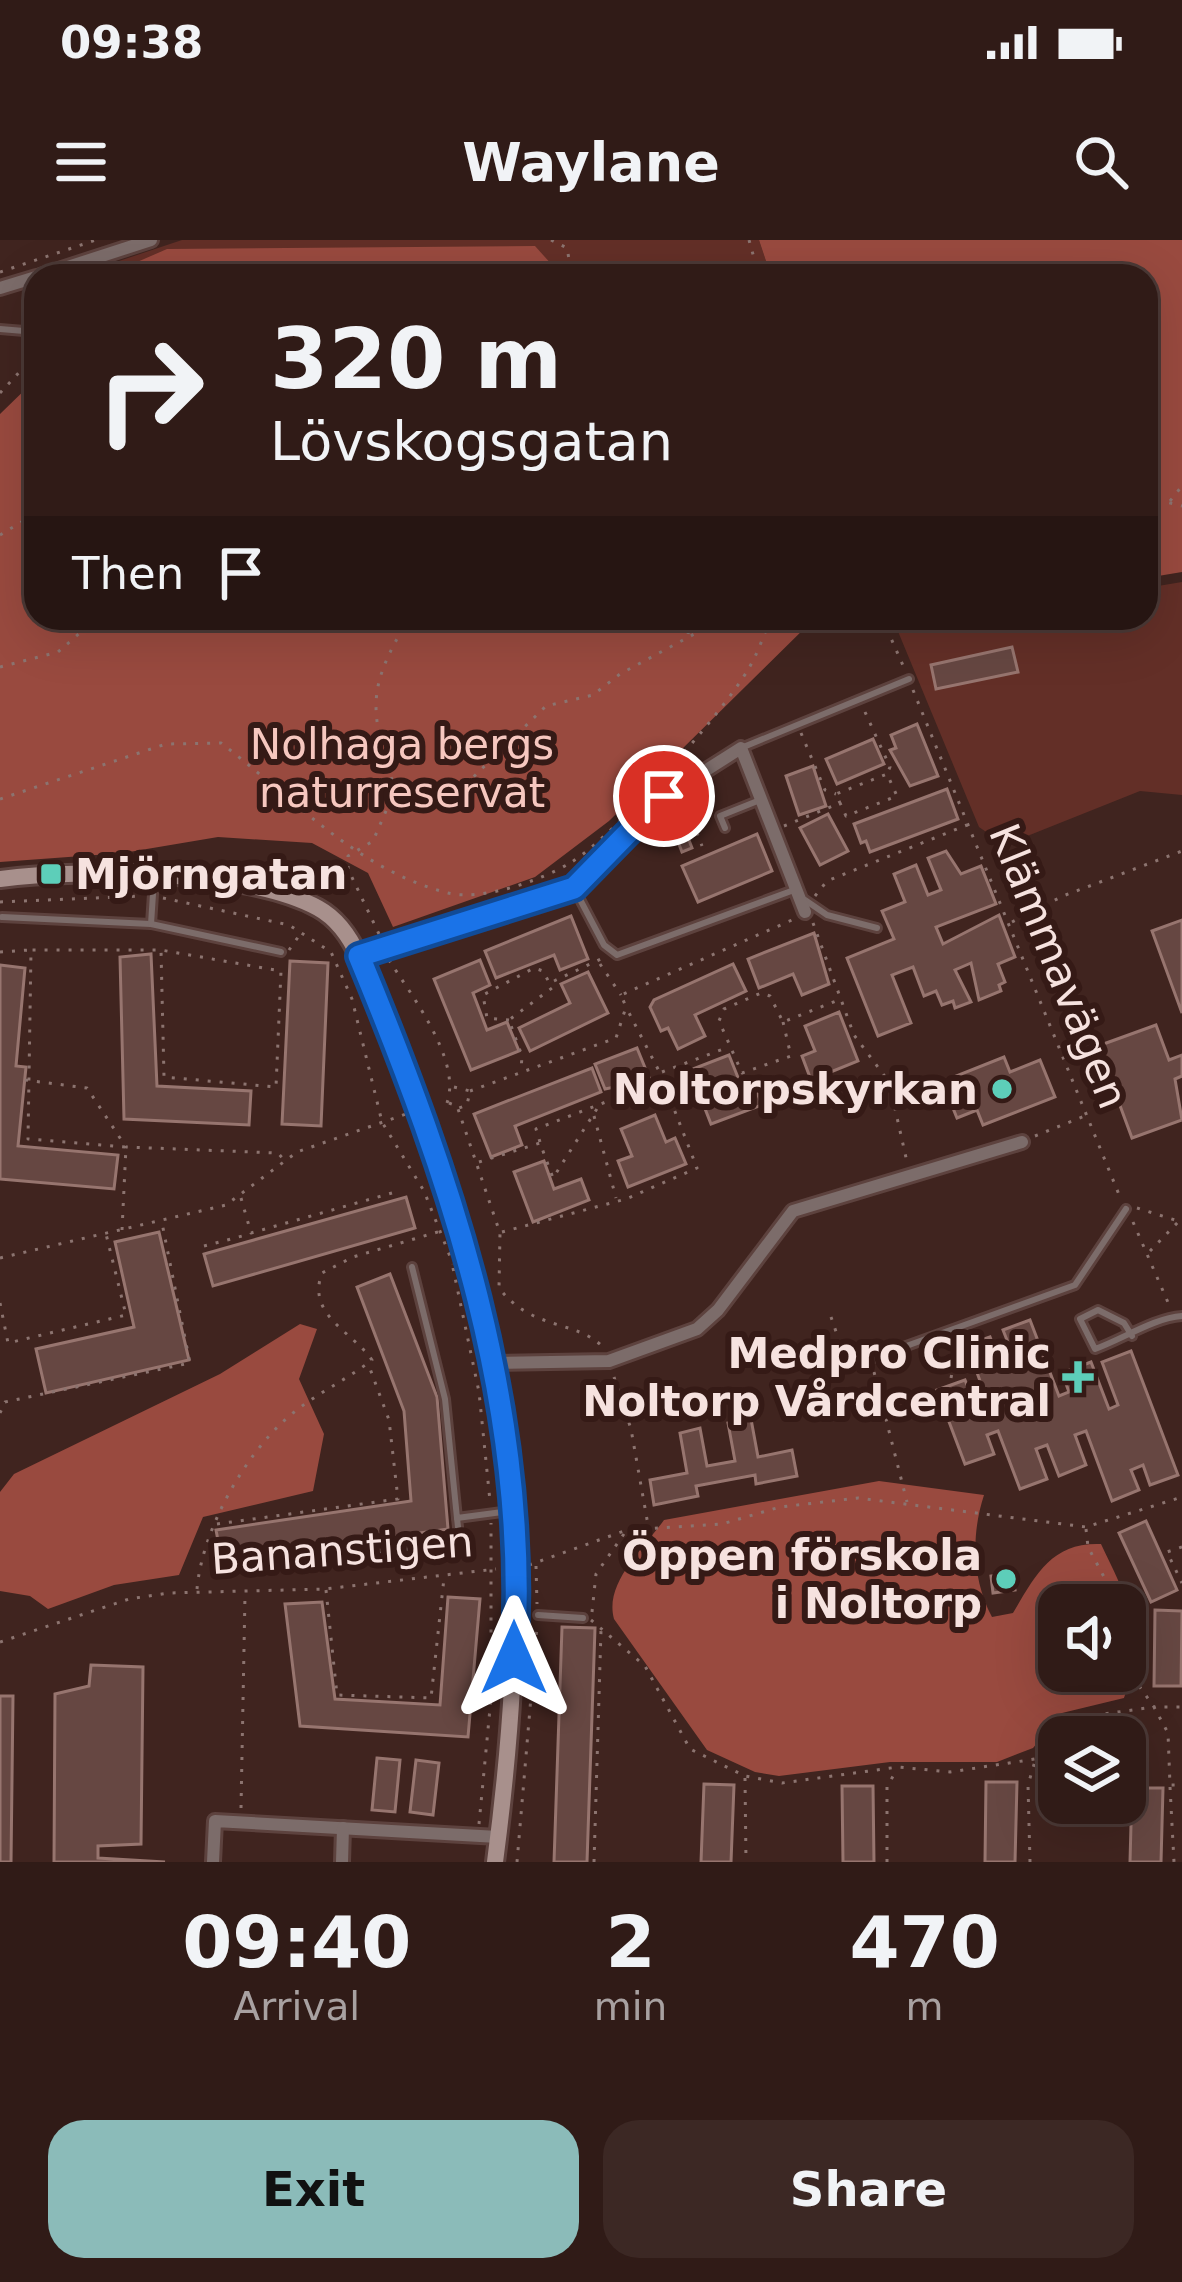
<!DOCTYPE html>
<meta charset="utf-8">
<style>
body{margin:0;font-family:"DejaVu Sans",sans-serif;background:#3c2824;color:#f1f3f6;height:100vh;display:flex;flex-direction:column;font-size:45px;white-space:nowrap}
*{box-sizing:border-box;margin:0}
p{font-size:39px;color:#a8a1a1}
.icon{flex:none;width:66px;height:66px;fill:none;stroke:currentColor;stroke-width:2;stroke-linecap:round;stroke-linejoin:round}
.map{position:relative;height:1622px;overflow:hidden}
.sheet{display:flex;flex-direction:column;background:#301b17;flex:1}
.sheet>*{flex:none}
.banner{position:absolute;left:24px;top:24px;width:1134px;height:366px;border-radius:36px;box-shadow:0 12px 48px #0002,0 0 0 3px #4b3936;background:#301b17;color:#f1f3f6;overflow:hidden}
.fabs{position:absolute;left:1038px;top:1344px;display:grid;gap:24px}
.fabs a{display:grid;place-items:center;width:108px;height:108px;border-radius:24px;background:#301b17;box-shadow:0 12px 48px #0002,0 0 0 3px #4b3936;font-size:60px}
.pin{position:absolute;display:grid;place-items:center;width:102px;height:102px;color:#fff;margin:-51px;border:6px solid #fff;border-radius:50%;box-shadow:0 3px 12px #0007}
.me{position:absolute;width:132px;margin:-66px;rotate:0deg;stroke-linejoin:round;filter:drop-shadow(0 0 9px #0008)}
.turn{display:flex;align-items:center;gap:42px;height:252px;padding:0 48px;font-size:54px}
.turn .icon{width:156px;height:156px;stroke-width:2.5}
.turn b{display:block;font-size:84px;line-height:102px}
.then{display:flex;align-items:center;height:114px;padding:0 48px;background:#0003;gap:24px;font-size:45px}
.eta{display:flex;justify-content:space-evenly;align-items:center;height:204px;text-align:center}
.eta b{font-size:72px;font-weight:600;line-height:84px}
.primary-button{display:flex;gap:24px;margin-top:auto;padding:24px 48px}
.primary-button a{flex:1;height:138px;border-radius:36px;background:#8bbbb9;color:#111;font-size:48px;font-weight:600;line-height:138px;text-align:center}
.primary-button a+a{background:#3c2824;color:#f1f3f6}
.status{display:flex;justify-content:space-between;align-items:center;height:84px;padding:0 60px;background:#301b17;direction:ltr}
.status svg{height:33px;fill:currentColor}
header{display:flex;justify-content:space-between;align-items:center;height:156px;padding:0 48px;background:#301b17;font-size:54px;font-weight:600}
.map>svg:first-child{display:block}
</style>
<div class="status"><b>09:38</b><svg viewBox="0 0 49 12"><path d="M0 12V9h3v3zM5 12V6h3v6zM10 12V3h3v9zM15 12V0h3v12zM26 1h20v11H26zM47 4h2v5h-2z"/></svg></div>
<header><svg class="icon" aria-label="menu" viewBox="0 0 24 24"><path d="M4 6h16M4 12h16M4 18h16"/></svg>Waylane<svg class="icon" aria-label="search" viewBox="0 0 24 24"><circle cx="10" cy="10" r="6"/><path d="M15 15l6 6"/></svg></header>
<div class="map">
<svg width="1182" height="1622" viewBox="0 0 1182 1622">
<rect width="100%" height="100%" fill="#40241f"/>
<!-- green -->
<g fill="#632f27">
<path d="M182,0H759L771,36H95L98,28Z"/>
<path d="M1182,342V555L1140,551L1005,605L979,587L897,389L966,378H1146V348Z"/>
</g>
<!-- forest -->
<g fill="#994a3f" fill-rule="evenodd">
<path d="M759,0H1182V332L1146,338V36H771Z"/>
<path d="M535,6L562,36H105L167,9Z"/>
<path d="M36,139V378H815L609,581L535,637L393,687L368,633L312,603L218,597L123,613L0,622V174Z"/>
<path d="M300,1084L317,1089L299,1139L324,1194L313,1251L203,1277L179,1335L114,1345L48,1369L30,1356L0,1351V1252L14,1234L220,1134Z"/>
<path d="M879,1241L984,1255C971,1295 972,1339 992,1377L1013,1373C1036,1334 1052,1302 1101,1304C1129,1363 1147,1392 1124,1458L1062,1473L1033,1508L997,1522H890L779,1536L755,1532L707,1510L614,1379C604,1343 644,1308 664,1280ZM1059,1365H1125V1431H1059Z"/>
</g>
<!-- building -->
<g fill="#664742" stroke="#97756f" stroke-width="3">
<path d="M1012,407L1018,432L936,449L931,425Z"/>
<path d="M917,484L938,536L910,546L890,510L896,508L891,495Z"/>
<path d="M873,499L884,524L837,544L826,519Z"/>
<path d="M813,526L826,566L799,575L786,536Z"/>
<path d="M947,549L958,579L870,612L866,601L861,603L854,584Z"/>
<path d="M678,572L692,608L682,612L668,576Z"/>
<path d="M828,574L848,611L820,625L800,588Z"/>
<path d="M757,594L772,631L698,662L682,626Z"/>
<path d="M946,611L961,634L981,626L996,664L936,687L943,704L999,675L1015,717L998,724L1005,742L999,745L1001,751L979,760L971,723L955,730L971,762L955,768L953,761L942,765L936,751L924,756L913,727L892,735L911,783L878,796L847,718L894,699L882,671L905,662L894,634L916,625L928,655L941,650L928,618Z"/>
<path d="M571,676L588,719L560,730L554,715L496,738L485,711Z"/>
<path d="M1182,680V773L1152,691Z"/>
<path d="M814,693L829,744L802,755L793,734L759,748L748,719Z"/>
<path d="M151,714L157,846L251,851L249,885L124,879L120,717Z"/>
<path d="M480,720L490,745L473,753L487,790L507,782L519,811L471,830L434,739Z"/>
<path d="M290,721L328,723L321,886L282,884Z"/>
<path d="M733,724L746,751L695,775L705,796L678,809L668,788L661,791L650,767L654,760Z"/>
<path d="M0,725L25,728L16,826L26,827L18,906L118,915L114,949L0,939Z"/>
<path d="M588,732L608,773L530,811L519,788L570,763L561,744Z"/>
<path d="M839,772L858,821L811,840L802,816L815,811L805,786Z"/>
<path d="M1156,785L1169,820L1182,815V836L1175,839L1182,880L1132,898L1098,806Z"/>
<path d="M637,808L650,840L605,849L595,824Z"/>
<path d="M729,815L741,845L752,840L762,865L711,884L690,830Z"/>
<path d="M1004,817L1010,832L1040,820L1055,857L983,885L977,870L957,878L946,851L960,846L956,836Z"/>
<path d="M592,828L601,852L515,886L522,905L491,917L474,874Z"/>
<path d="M655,875L666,902L675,898L686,924L628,947L618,921L632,916L621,889Z"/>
<path d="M544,921L554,949L581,939L589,960L533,982L514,932Z"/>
<path d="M406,957L415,988L213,1046L204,1014Z"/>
<path d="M159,992L189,1120L46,1153L36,1109L134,1087L115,1002Z"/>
<path d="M390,1034L437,1157L448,1289L222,1321L216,1290L411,1261L404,1171L357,1047Z"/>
<path d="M1030,1080L1059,1156L1069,1152L1062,1133L1091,1122L1109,1169L1118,1165L1102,1122L1131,1111L1178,1235L1150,1245L1143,1225L1131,1230L1139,1250L1112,1261L1086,1191L1075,1195L1086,1225L1059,1236L1047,1205L1036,1209L1047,1239L1020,1249L998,1191L987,1195L994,1214L965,1224L937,1150L965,1140L980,1178L992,1174L967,1105L990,1097L1000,1123L1014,1118L1003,1090Z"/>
<path d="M751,1179L758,1217L792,1210L797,1236L756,1244L755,1235L696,1246L698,1256L654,1265L650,1240L687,1233L680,1193L700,1188L707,1226L735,1221L728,1183Z"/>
<path d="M1146,1281L1177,1350L1151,1362L1119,1293Z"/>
<path d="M1012,1333L1015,1350L993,1353L991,1336Z"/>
<path d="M448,1357L480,1359L468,1497L300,1486L285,1364L322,1362L335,1459L440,1465Z"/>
<path d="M1155,1370L1182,1371L1181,1446H1154Z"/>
<path d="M562,1387L595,1388L587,1622H554Z"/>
<path d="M91,1425L143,1427L141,1604L98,1606V1618L165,1622H54L55,1454L89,1446Z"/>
<path d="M0,1456H13L11,1622H0Z"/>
<path d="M377,1518L400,1520L395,1572L372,1570Z"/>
<path d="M416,1520L439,1523L433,1575L410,1572Z"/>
<path d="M986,1542H1017L1015,1622H985Z"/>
<path d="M704,1544L734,1545L731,1622H701Z"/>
<path d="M842,1546H873L874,1622H843Z"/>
<path d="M1132,1548H1163L1161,1622H1130Z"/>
</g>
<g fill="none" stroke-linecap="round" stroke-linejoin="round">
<!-- lane casing -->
<g stroke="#5d423e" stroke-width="12">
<g id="lane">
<path d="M0,89L36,92"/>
<path d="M741,508L909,439"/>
<path d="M725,588L720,576L760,560"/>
<path d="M574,648L604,705L617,715L794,650"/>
<path d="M805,660L827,675L877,688"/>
<path d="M2,677L151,684L281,712"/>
<path d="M151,684L154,639"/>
<path d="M412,1027L445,1159L457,1278L510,1271"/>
<path d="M1132,1096L1124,1083L1098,1070L1080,1079L1095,1109C1123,1099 1154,1078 1182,1076"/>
<path d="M851,1126L1075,1045L1126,969"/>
<path d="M336,1320L460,1305L457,1278"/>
<path d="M538,1375L583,1378"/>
</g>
</g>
<!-- street casing -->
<g stroke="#5d423e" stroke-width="18">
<g id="street">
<path d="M40,36L151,0"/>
<path d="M0,48L36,37"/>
<path d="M359,717L574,648L664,557L741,508L805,672"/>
<path d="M495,1123L609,1121L697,1089L718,1070L793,971L1022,902"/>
<path d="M213,1622L215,1581L498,1597"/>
<path d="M342,1622L343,1588"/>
</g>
</g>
<!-- secondary casing -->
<g stroke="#5d423e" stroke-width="22">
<path id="secondary" d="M0,639C82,629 246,629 318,668C338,679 350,697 359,717C407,832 453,947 483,1069C528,1248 519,1441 495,1622"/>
</g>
<!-- path -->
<g stroke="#8c7470" stroke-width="3" stroke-dasharray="3 9" stroke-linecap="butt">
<path d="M551,0L567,8L572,36"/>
<path d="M749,0L759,36"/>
<path d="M0,32L96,0"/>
<path d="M0,153L36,114"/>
<path d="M1146,257L1182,266"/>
<path d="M1170,261L1182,246"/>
<path d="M0,295L36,273"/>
<path d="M882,378L905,430"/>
<path d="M688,394L692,378"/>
<path d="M0,427L58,412L97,378"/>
<path d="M913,450L1120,957"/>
<path d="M865,472L890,527L887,534"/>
<path d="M801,493L825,550L836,554"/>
<path d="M397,550L456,554L546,466L593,455L620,434L724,378"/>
<path d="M0,559L166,504L221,503C293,558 357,630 448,653C482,661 540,641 570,623C613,598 723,473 749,428C758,413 764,394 771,378"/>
<path d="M684,559L702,606"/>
<path d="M784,586L840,563L846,576L897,556L887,534L836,554L840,563"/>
<path d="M815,656L827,641L967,585"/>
<path d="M163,658L289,685L331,712L352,759L382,882L424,951L453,1024"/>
<path d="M0,662L142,656"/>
<path d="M1012,682L1063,656L1182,611"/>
<path d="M813,683L854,795L889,842L907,922"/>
<path d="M379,694L348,629V616L373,601L395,550C370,470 365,451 409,378"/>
<path d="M289,710L301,693"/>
<path d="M0,712L29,710"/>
<path d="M389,720C411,755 462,820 447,863"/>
<path d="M600,724L621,755"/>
<path d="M554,741L605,717"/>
<path d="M509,780L487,778L483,755L534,728L543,731L552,748L509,780L522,816L521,830"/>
<path d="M783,782L791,816L742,833L719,781L724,769L761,753L770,756L783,782L841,759"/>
<path d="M662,832L726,808"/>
<path d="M25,840L87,848L126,907L278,913L284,920"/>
<path d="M454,847L470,851L467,865L459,868"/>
<path d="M470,851L616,798L626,767L621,755L792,680"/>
<path d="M449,863L457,866L500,993L499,1048C531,1090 575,1080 602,1106"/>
<path d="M594,876L616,958"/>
<path d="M1035,896L1087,875"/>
<path d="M540,902L536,889L660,841"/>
<path d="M479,922L540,903L553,938L600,864"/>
<path d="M241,958L251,993L392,953"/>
<path d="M1137,968L1175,980"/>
<path d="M1133,982L1170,1067"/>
<path d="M122,990L126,907L28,899L31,710H161L281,731L276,847L164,837L161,710"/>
<path d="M502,992L626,959L697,928L660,833L627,769"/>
<path d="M204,1006L250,994"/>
<path d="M1150,1011L1182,978"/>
<path d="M0,1018L226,965L297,912L406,874"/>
<path d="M453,1028L479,1152L490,1261"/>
<path d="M0,1063L8,1103L126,1075L106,994"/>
<path d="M831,1077L844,1115"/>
<path d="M874,1132L907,1262"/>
<path d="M614,1137L631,1189L648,1285"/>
<path d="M951,1138L959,1100"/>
<path d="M0,1173L5,1162L190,1123L162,983"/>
<path d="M217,1284L398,1259L389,1180L369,1126"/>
<path d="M1086,1289L1088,1307L1119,1365"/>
<path d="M1182,1307L1167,1312L1182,1343"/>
<path d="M529,1325L627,1290L722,1284L780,1267L858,1258L1086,1287L1182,1257"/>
<path d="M536,1326L537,1364"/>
<path d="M197,1349C202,1291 243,1217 287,1178C313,1155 345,1141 372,1120C353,1092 306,1075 322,1033L353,1017L441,991"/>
<path d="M326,1350L337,1455L431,1458L444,1338"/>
<path d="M592,1372L596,1334L626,1291"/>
<path d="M591,1380L645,1426L690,1509L745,1536L782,1543L898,1527L950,1532L1035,1519L1060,1480L1154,1467L1168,1493L1170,1545H1182"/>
<path d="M1125,1389L1132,1436L1154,1467H1182"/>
<path d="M0,1402L129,1359L169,1353L325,1349L496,1329"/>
<path d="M745,1538L746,1622"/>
<path d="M1170,1547L1174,1622"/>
<path d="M241,1568L245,1355"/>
<path d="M479,1584L491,1458V1283"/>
<path d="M517,1622L537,1386"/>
<path d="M594,1622L601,1390"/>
<path d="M887,1622V1547L897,1529"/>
<path d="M1030,1622L1028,1545L1035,1521"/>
</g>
<!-- lane -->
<use href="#lane" stroke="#7c6c6a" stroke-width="6"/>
<!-- street -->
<use href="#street" stroke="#7c6c6a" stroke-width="12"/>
<!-- secondary -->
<use href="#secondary" stroke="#a8908c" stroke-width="16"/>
</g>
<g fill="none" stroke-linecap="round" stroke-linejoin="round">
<!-- route casing -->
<g stroke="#114b97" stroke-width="30">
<path id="route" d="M514,1418C531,1172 452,940 359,716L574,648L664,556"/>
</g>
<!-- route -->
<use href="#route" stroke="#1a73e8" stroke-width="21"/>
</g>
<!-- markers -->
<g fill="#5dceb9" stroke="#351a16" stroke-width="4.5">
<rect x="39" y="622" width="24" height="24" rx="6"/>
<circle cx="1002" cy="849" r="12"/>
<path d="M1072 1119h12v12h12v12h-12v12h-12v-12h-12v-12h12z"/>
<circle cx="1006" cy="1339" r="12"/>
</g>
<g text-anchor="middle" stroke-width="12" stroke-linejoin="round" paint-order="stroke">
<!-- park labels -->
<g font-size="42" fill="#f6c7bf" stroke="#351a16">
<text x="402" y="519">Nolhaga bergs<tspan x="402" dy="48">naturreservat</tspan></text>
</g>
<!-- poi labels -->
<g font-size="42" font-weight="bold" fill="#f6e2df" stroke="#351a16" text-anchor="end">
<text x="75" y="649" text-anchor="start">Mjörngatan</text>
<text x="978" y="864">Noltorpskyrkan</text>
<text x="1051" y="1128">Medpro Clinic<tspan x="1051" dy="48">Noltorp Vårdcentral</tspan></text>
<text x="982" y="1330">Öppen förskola<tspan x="982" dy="48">i Noltorp</tspan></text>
</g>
<!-- street labels -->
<g font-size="42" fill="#f6e2df" stroke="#351a16">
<text transform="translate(1059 726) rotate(68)" y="15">Klämmavägen</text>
<text transform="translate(342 1310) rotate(-4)" y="15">Bananstigen</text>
</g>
</g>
</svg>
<div class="fabs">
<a><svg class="icon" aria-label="sound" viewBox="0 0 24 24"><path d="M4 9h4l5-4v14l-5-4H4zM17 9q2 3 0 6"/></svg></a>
<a><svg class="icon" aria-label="layers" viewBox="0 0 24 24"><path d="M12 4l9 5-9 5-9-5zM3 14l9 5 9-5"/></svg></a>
</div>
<div class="pin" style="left:664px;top:556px;background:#d93025"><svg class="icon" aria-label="arrive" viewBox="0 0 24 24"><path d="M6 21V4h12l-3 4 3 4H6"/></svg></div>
<svg class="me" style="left:514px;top:1418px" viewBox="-20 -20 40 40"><path d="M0-17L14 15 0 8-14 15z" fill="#1a73e8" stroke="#fff" stroke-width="4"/></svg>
<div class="banner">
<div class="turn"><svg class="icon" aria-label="right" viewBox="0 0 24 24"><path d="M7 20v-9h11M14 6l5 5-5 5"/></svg><div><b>320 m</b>Lövskogsgatan</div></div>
<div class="then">Then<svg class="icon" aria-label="arrive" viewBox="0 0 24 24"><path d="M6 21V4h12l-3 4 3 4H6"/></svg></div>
</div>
</div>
<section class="sheet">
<div class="eta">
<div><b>09:40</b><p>Arrival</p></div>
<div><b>2</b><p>min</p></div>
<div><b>470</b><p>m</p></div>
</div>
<div class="primary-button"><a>Exit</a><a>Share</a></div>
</section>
